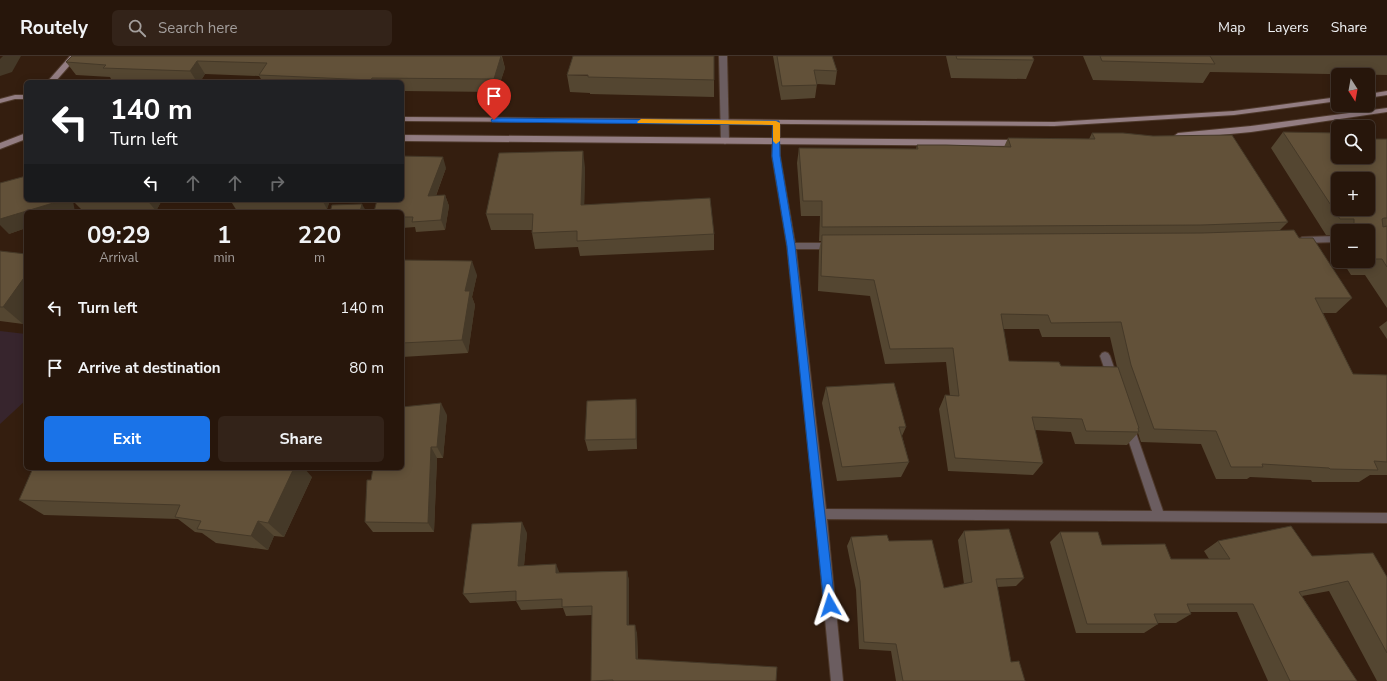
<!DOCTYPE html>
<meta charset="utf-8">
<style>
body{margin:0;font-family:"Nunito Sans",sans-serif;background:#332319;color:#f1f3f6;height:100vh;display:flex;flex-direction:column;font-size:15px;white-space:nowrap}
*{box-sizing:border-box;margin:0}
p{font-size:13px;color:#a49f9d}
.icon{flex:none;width:22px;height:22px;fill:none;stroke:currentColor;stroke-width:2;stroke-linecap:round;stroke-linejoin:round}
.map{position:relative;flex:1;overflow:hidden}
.side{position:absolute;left:24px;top:154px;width:380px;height:260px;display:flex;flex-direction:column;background:#27160b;border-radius:6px;box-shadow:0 2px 10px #0003,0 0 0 1px #43352c}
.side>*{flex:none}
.top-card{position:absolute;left:24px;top:24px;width:380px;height:122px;border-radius:6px;box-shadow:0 2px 10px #0003,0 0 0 1px #43352c;background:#202124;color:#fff;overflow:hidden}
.needle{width:26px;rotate:169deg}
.fabs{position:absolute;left:1331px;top:12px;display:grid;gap:8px}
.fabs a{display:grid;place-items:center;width:44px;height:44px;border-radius:6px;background:#27160b;box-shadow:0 2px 10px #0003,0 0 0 1px #43352c;font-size:20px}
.pin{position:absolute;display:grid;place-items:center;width:34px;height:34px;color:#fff;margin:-41px -17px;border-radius:50% 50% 50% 0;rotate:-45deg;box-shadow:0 0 4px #0007}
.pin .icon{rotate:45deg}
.me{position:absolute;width:44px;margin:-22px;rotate:354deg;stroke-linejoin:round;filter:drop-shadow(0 0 3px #0008)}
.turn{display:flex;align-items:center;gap:14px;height:84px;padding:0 20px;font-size:18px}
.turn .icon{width:52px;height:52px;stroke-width:2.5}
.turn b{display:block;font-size:28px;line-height:34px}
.lanes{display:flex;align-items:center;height:38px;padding:0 20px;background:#0003;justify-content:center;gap:20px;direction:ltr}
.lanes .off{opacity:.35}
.eta{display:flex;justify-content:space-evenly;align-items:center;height:68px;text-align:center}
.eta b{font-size:24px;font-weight:700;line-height:28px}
.button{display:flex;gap:8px;margin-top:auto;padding:8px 20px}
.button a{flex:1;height:46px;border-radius:6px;background:#1a73e8;color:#fff;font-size:16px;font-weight:700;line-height:46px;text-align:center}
.button a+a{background:#332319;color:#f1f3f6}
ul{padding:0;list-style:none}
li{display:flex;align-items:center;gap:12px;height:60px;padding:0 20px}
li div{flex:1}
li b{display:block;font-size:15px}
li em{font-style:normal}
header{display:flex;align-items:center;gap:24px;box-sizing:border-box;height:56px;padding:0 20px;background:#27160b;border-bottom:1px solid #43352c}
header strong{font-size:19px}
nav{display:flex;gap:22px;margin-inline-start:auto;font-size:14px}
.search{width:280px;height:36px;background:#332319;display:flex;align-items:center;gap:10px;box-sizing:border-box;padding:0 14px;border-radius:6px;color:#a49f9d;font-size:15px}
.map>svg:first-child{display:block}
</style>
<header>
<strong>Routely</strong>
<div class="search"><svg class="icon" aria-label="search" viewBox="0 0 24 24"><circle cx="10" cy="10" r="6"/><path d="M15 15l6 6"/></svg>Search here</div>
<nav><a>Map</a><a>Layers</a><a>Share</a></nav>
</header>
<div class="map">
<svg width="1387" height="625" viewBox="0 0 1387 625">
<rect width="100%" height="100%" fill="#341e0f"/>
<!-- education -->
<path fill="#37252d" d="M0,275L26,278V344L0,368Z"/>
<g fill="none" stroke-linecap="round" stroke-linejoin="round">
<!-- street casing -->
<g stroke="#4e392b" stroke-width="2">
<g id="street">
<path d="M719,0H727L729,85L725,88L721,85Z"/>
<path d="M773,65H776L780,67V100L795,187H832L836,190L832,193H796L826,453L1152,455L1124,371L1125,368L1129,366L1133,368L1134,371L1163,455L1387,457V467L827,463L843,625H831L815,458L787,190L772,100Z"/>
<path d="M1338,180V186L1302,187L1298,184L1302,181Z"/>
<path d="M1105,296L1108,297L1110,300L1118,323L1117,326L1113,327L1109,326L1108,323L1100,300L1102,297Z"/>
</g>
</g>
<!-- secondary casing -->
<g stroke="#4e392b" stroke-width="2">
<g id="secondary">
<path d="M70,0H78L55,26H47Z"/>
<path d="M1387,35V39L1368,42V38Z"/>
<path d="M15,39H26V43H15L0,47V43Z"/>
<path d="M1338,41V45L1234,59L1054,70L402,65V61L1054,66L1234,55Z"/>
<path d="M1387,52V56L1251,76L1178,83L1174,80L1178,77L1251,70Z"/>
<path d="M26,77V83L0,93V87Z"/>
<path d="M402,79L1018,84L1022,87L1018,90L402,85Z"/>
</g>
</g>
<!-- street -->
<use href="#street" fill="#6b5d60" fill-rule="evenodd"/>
<!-- secondary -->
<use href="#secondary" fill="#937d82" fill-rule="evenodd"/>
</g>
<!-- wall -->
<g fill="#544631" fill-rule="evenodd">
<path d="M72,0H502L505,12L497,36L402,35V26H263L259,20L205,18L200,26H143L112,25L110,21L76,19L66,6Z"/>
<path d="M773,0H832L837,15L835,29L817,28L815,42L781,44Z"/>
<path d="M946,0H1032L1034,4L1026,23L951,22Z"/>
<path d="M1083,0H1387V19L1210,16L1203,27L1093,24Z"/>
<path d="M567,19L714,24V41L590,38V37L570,36Z"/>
<path d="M1283,76L1338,101L1387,83V252L1365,219H1351L1342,205H1368V175H1338V179H1326L1271,92Z"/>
<path d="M1092,77L1288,166L1280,174L1299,182L1352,242L1336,257H1323L1353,318L1387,319V419H1370L1359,426H1312L1311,424L1250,421L1247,423H1216L1201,388L1141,386L1138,377L1127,389L1075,388L1071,376L1035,374L1043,407L1033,419L948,415L939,353L945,339L950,340L946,306L885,308L870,240L818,235L819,194L821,185H819L820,160H801L797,107L799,92L916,93L917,89L1004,91L1008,82L1089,83ZM1003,273H1039L1042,281H1110L1117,311L1061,310L1009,305Z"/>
<path d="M585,111L584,149L714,178V194L580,200L578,191L535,193L532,177V174H491L486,158Z"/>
<path d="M446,112L436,140L445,139L449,150L445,174L416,176L415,171L402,172V156Z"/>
<path d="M26,144H162L156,155L82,154L73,145L26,156V172L9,178Z"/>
<path d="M230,144H330L327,153L237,155Z"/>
<path d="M1338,181V199L1331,188Z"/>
<path d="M0,195L23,268L0,265Z"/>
<path d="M402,204L477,219L472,241L475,249L468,297L402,301Z"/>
<path d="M1387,265V283L1379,271Z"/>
<path d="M826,331L906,371L902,380L909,406L901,421L837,425L822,347Z"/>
<path d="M637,354V393L588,395L585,384Z"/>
<path d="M447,359L443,402H437L434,476H373L365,466L371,424Z"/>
<path d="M312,421L284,481L274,480L268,494L216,487L202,477L195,476L178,463L44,459L19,444Z"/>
<path d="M964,475L1024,522L1016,530L997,531L1011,606L1025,625H896L891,595L859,593L856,534L847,490L851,481L889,485L944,532L964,528L958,484Z"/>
<path d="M1060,476L1102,489L1171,503H1209L1204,495L1218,485L1312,500L1387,521V625H1377L1329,535L1302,540L1357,625H1268L1237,556H1190L1191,558L1176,567H1157L1158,568L1144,577H1076L1050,486Z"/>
<path d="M527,477L524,510L560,517L627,515L629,525V569L637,577L638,603L776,625H591L592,559L566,560L563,552L521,554L516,545L470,547L463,538Z"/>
</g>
<!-- shaded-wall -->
<g fill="#453928">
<path d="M3,0H21L12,16L0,20V3Z"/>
<path d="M501,0L505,12L497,36L494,23Z"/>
<path d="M197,5L205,18L200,26H197L190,15Z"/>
<path d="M583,95L585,111L584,165L581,149Z"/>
<path d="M443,101L446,112L432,150L428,140Z"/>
<path d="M445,139L449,150L445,174L441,164Z"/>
<path d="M63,144H73V145L75,156H26V172L9,178L0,169V163Z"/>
<path d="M147,144H162L156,155Z"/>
<path d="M322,144H330L327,153Z"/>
<path d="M362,148L366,155L365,156H360Z"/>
<path d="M472,205L477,219L472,241L475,249L468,297L462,284L465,235Z"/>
<path d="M26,219V264L23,268L3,251Z"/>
<path d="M636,343L637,354V393L636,383Z"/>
<path d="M441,347L447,359L443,402L437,391Z"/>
<path d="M431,391L437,402L434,476L428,467Z"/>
<path d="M294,412H304L312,421L284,481L268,467Z"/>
<path d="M258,465L274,480L268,494L251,480Z"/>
<path d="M522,466L527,477L523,520L518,510Z"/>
<path d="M556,508L560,518L556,517Z"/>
<path d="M627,515L629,525V578L627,569Z"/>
<path d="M635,569L637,577L638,611L636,603Z"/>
</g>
<!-- building -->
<g fill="#625139" stroke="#453928" fill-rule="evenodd">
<path d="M72,0H501L494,23L372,22L371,24L259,19L267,7L197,5L190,15L103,12L106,9L66,6Z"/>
<path d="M573,0H714V24L588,21V19H567Z"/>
<path d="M777,0H832L837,15L814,14L817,29L782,30Z"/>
<path d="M956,0H1032L1034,4L957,3Z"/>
<path d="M1100,0H1210L1215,8L1102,5Z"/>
<path d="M1283,76L1338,77V101H1368V83H1387V162H1384L1382,163L1383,171L1387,170V211L1382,203H1368V175H1348L1346,172H1354V163H1340ZM1338,123H1368V153H1338Z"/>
<path d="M1092,77H1123L1153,80L1232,79L1288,166L1201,169L822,171V145H803L799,92L918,93L917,89H946L1011,91L1008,82L1095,83Z"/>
<path d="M583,95L581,149L710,142L714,178L577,185V175L532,177L533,158H486L499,97Z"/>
<path d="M402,100L443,101L428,140L445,139L441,164L412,166L413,161H402V156H374L377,144H402Z"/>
<path d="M26,120V144H63L0,163V127Z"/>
<path d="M362,148L360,156H330L332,149Z"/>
<path d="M1294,174L1299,182H1313L1352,242H1315L1353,318L1387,319V406L1374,405L1378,414L1330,413L1329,412L1262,408L1263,411H1231L1216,375L1154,373L1131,309L1121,266L1051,267L1048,259L1001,258L1009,305L1059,306L1061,310L1118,311L1139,372H1138L1139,376L1086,375L1082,363L1032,361L1043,407L955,402L945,339L959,340L953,292L890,293L874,224L821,220L822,179L1202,177Z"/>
<path d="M0,195L26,198V219L3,251H0Z"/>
<path d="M402,204L472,205L465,235H470L462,284L402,287Z"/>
<path d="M894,327L906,371H899L909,406L842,411L826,331Z"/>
<path d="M636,343V383L585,384L587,345Z"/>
<path d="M441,347L437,391H431L428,467L365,466L367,424H371L373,412H402V351Z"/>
<path d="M33,412H294L268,467L258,465L251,480L197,473L201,465L175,461L180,449L19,444Z"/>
<path d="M522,466L518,510L556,508V517L627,515V569H635L636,603L777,611L776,625H613V624L591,625L592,550L562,551V543L516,545V535L463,538L472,468Z"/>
<path d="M1291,470L1312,500L1373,497L1387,521V597L1348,525L1299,536L1357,625H1290L1253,548H1187L1191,558H1154L1158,568H1087L1060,476H1098L1102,489L1165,488L1171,503H1230L1218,485Z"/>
<path d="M1009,473L1024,522L996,523L1011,606L1019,605L1025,625H903L896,588L864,586L860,525L851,481L887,479L889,485L932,484L944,532L972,526L964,475Z"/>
</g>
<!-- route -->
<path fill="#1a73e8" stroke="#114b97" d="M494,62L779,65L780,100L795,190L835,549L834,553L830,554L826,553L824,549L787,190L772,100L773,69L492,66L491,64Z"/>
<!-- slow -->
<path fill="#f59e0b" d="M641,63L776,65L780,67V85L776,88L773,85V69L638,67L637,66Z"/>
</svg>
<div class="fabs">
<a><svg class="needle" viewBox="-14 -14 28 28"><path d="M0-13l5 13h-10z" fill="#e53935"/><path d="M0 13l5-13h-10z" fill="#a49f9d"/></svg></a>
<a><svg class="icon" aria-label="search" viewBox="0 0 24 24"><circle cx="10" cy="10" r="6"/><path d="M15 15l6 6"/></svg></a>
<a>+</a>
<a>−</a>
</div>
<div class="pin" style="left:494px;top:64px;background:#d93025"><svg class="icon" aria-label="arrive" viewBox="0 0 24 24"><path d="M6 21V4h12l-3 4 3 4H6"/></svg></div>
<svg class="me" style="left:830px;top:549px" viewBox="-20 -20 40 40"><path d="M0-17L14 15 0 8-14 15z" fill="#1a73e8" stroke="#fff" stroke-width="4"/></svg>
<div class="top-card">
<div class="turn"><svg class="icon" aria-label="left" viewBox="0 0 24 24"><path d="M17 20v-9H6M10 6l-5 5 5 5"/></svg><div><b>140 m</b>Turn left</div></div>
<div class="lanes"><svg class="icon" aria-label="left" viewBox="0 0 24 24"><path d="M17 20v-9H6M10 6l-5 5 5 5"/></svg><svg class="icon off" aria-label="ahead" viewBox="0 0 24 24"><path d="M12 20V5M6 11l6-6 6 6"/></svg><svg class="icon off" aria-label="ahead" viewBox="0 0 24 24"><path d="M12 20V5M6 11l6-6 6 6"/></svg><svg class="icon off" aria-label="right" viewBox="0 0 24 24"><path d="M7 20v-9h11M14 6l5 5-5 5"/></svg></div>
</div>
<section class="side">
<div class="eta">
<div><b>09:29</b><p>Arrival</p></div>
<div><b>1</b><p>min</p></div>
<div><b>220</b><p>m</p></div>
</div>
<ul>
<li><svg class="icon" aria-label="left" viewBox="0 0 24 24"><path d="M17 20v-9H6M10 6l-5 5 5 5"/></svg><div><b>Turn left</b></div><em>140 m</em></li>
<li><svg class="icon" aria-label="arrive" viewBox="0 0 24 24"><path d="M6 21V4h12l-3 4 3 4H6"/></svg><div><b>Arrive at destination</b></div><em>80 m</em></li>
</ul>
<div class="button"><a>Exit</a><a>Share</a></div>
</section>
</div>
